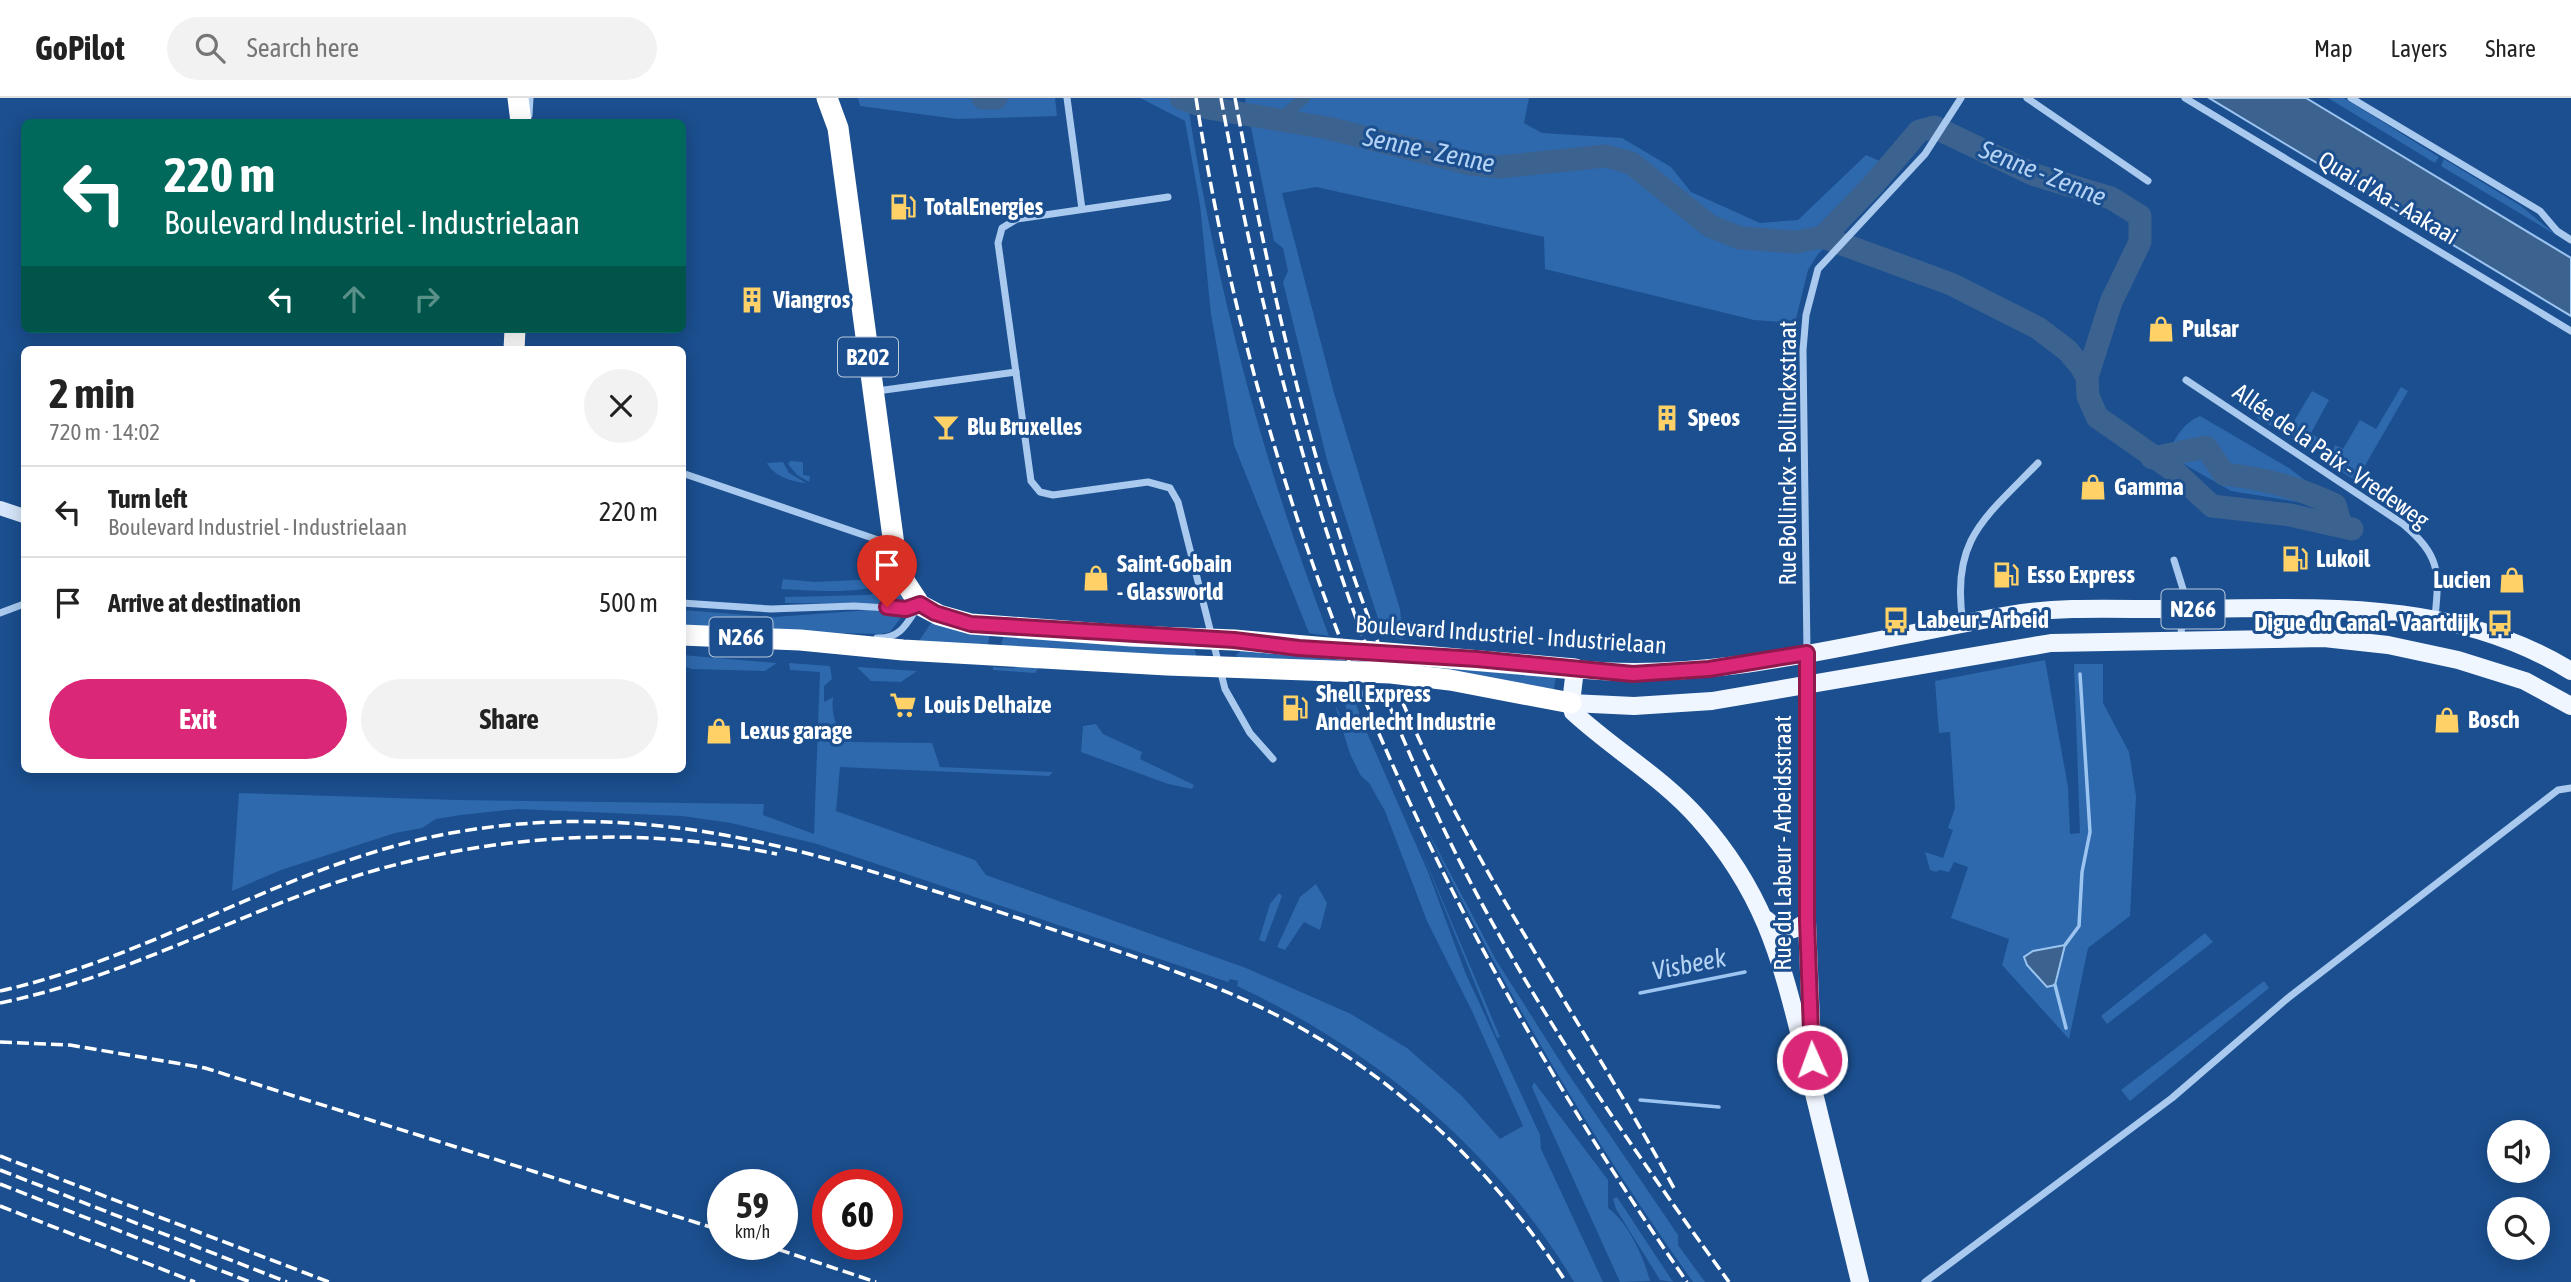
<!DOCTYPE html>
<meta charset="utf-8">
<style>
body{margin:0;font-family:"Asap Condensed",sans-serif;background:#f2f2f2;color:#222;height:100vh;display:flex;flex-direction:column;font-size:26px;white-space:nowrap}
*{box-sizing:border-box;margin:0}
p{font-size:23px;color:#767676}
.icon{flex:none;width:38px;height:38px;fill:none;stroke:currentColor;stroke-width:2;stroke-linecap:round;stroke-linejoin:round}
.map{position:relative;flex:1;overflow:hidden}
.panel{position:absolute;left:21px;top:248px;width:665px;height:427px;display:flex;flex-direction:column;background:#fff;border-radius:10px;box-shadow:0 4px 18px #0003}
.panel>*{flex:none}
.hud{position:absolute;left:21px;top:21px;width:665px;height:214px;border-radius:10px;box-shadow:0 4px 18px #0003;background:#00695c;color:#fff;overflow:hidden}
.controls{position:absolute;left:2487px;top:1022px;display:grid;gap:14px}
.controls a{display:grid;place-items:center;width:63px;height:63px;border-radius:50%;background:#fff;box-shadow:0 4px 18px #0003;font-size:35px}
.speed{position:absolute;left:707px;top:1071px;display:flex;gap:14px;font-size:35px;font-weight:700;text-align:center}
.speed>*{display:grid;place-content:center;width:91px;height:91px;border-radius:50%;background:#fff;box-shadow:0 4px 18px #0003;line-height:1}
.speed small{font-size:18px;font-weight:400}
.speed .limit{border:10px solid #d22;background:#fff;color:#111}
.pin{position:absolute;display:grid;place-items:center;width:60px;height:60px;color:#fff;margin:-72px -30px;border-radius:50% 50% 50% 0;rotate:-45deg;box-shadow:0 0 7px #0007}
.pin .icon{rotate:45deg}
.me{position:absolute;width:77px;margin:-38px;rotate:358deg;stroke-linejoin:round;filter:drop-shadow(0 0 5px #0008)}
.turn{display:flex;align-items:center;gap:24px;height:147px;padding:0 28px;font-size:32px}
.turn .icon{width:91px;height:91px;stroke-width:2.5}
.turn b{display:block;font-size:49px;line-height:60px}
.lanes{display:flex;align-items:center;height:66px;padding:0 28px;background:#0003;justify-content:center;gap:35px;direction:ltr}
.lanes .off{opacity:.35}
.round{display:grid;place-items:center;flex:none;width:74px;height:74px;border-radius:37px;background:#f2f2f2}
.head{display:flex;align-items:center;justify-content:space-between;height:119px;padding:0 28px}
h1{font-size:42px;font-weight:700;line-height:52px}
.primary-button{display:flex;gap:14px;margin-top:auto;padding:14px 28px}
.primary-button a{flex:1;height:80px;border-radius:42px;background:#db2777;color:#fff;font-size:28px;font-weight:700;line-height:80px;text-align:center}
.primary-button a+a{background:#f2f2f2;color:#222}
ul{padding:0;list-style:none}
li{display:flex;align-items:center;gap:21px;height:91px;padding:0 28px;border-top:2px solid #e0e0e0}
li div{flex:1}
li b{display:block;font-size:26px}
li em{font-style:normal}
header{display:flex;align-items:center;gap:42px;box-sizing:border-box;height:98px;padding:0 35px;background:#fff;border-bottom:2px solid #e0e0e0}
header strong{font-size:33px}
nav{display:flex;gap:38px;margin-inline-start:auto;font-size:24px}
.search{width:490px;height:63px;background:#f2f2f2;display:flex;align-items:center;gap:18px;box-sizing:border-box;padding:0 24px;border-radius:38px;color:#767676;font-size:26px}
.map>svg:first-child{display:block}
</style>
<header>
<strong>GoPilot</strong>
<div class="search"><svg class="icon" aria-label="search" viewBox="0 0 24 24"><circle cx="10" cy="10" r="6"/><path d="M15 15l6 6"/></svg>Search here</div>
<nav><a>Map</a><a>Layers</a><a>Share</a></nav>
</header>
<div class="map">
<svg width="2571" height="1184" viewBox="0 0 2571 1184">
<rect width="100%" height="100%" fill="#1b4f8f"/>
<!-- green -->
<g fill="#2e69ad">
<path d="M858,0H1055L1057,18L957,21L860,8Z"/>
<path d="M1140,0H1187C1214,183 1263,365 1329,538L1309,535L1234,347L1211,216L1200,107L1185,23Z"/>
<path d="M1245,0H1529L1524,25L1542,35L1622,40L1671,69L1691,94L1760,125L1798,122L1866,57L1898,71L1864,112L1818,156L1808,172L1795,225L1754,222L1545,171L1544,139L1316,89L1282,95L1334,295L1400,511L1403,542L1383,536L1327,362L1283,184L1288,173L1283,150L1274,143Z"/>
<path d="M2328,0H2344L2439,59L2435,65Z"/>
<path d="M2444,61L2521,108L2556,137L2441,68Z"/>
<path d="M2401,289L2408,293L2356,383L2328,365L2335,347L2343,351L2360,322L2376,331Z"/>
<path d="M2312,293L2329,302L2311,335L2319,341L2313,351L2257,320L2264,308L2293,325Z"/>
<path d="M2200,318L2289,370L2328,400L2323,408L2231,393L2175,361L2170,350C2178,336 2185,324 2200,318Z"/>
<path d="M790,363L803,364V377L810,378L809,384L797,377L788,366Z"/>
<path d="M783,364L789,375L806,385C793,384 773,378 767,365Z"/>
<path d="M877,457L881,458L887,483C866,498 807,492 781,491L783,481L815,484L877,481Z"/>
<path d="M896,488L904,502L898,506L785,505V499L869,497Z"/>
<path d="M682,512L774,519L870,512L903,517L890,534L880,536L683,531Z"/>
<path d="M933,522L990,537L987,549L917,546Z"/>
<path d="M1005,535L1193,547L1197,559L1005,550L1001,546Z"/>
<path d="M1244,550L1556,578L1554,591L1549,592L1238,561L1236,557Z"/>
<path d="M682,557L777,565L765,573L692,571L683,568Z"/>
<path d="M2045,562L2068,689L2070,736L2080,735L2074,566H2103V605L2129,654L2136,698L2130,818L2088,850L2069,941L2002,867L2009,841L1951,820L1968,769L1954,764L1949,774L1939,772L1936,774L1930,772L1925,754L1943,760L1953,732L1948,730L1955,710L1950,634L1939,635L1935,583Z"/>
<path d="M789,565L830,568L832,581L824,588V604L833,599C831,621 836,629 852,644L932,645L940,669L1053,674L1049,678L840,669L836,713L975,762L986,777L1246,870L1351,916L1407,950L1462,998L1500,1041L1523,1028L1472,913L1427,823L1385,713L1369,685L1361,678L1350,656L1335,607L1346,627L1350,626L1344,601L1353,596L1361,621L1428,774L1465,874L1540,1037L1541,1051L1603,1184H1574C1496,1053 1375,952 1237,888L1238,883L1230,881L1228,884L817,746L731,725L682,718L518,711L461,717L436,721L422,730L395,735L281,772L232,793L239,695L456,702L764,706L763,717L814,736L820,574L790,572Z"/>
<path d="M1020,565L1041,567L1035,575L993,572V569L1014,570Z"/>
<path d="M857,569L917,573L901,584L871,583Z"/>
<path d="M1096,626L1103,636L1142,654L1140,661L1194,687L1192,691L1168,686L1081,654L1083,628Z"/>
<path d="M1422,722L1496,862L1567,974L1678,1137V1147L1705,1184H1693C1589,1038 1499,883 1422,722Z"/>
<path d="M1416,740L1500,939L1497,940Z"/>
<path d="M1316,786L1327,805L1320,832L1304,824L1285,852L1277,849L1300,799Z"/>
<path d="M1279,795L1282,798L1265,844L1259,842L1270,806Z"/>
<path d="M2205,835L2213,844L2107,926L2101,918Z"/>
<path d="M2264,883L2269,890L2130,1003L2121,992Z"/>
<path d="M1534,984L1608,1082V1110C1628,1124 1644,1160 1650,1183L1620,1184L1538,1003L1532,989Z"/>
<path d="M1617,1099L1673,1184L1660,1182L1616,1111L1613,1101Z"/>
</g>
<!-- water -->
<g fill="#3c6290" stroke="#9cc4f0" stroke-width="2">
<path d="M2209,0H2306L2571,160V218Z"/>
<path d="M2065,847L2055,887L2047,889L2027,867L2024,859L2033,853Z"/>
</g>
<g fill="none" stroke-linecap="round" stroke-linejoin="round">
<!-- stream -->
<g stroke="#9cc4f0" stroke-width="3.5">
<path d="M2065,847L2079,828L2082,774L2090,734L2080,576"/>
<path d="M2055,887L2066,930"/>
<path d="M1640,895L1745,874"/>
<path d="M1640,1002L1719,1009"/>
</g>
<!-- canal -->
<path stroke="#3c6290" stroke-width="12" d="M1281,20L1304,0"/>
<!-- river -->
<g stroke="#3c6290" stroke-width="23">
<path d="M983,0H996"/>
<path d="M1181,0L1208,10L1328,30L1471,66L1499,69L1606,58L1631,65L1710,128L1740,140L1796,144L1823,139L1951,186L2038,230L2067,252L2080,267L2087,279L2088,298L2097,319L2173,372L2212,408L2290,417L2352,431"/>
<path d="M1823,139L1874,86L1919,33L1934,29L2035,77L2111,100L2140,118V144L2111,204L2087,279"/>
<path d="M2152,360L2206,349L2224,376C2266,381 2297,389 2335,407L2341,428"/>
</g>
<!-- street -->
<g stroke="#a9c9ee" stroke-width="7">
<path d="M1067,0L1082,111"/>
<path d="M2027,0L2148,83"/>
<path d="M2185,0L2571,233"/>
<path d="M2351,0L2540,113L2557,133L2571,142"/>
<path d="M529,17L530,0"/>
<path d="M1168,99L1017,121L1002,130L998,145L1031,383L1040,394L1053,397L1148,384L1170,390L1178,404L1225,591L1250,635L1273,661"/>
<path d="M2186,282L2403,426C2439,457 2440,472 2435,519"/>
<path d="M877,293L1016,274"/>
<path d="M682,375L890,446"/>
<path d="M2174,462L2183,491L2181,541"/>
<path d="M682,505L771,511L854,508L906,511L916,508"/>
<path d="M0,515L24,506"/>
<path d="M1963,525C1950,441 1985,420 2038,365"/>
<path d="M877,540C901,541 907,525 919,507"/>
<path d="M1807,554L1803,252L1806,217L1818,171L1925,56L1961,0"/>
<path d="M1925,1184L2172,1000L2288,900L2558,692L2571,690"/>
</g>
<!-- secondary -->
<path stroke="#d6e6fa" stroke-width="14" d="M0,410L24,418"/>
<!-- primary -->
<g stroke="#f0f6ff" stroke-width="18">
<path d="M1807,555V823L1812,950"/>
<path d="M1571,605L1634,608L1712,603L2051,545L2324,540L2388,547L2458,562L2525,583L2571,608"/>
<path d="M1767,822C1781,835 1792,836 1807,823"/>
<path d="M1860,1184C1840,1105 1822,1025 1802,946C1780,856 1762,792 1699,721C1662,679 1614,652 1573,614L1571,605L1575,571C1721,586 1866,541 2010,517C2067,507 2127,512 2185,511C2318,510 2452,500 2571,573"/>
</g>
<!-- highway -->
<g stroke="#fff" stroke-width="21">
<path d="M518,0L521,24"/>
<path d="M827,0L838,30L894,447L903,481L920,507L939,517L971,526L1131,538L1234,542L1575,571"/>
<path d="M514,252L515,231"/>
<path d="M682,537L800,542L903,552L1167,567L1391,575L1450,582L1571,605"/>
</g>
<!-- rail -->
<g stroke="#fff" stroke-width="3.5" stroke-dasharray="12 5" stroke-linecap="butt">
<path d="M1196,0C1264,439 1435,821 1687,1184"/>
<path d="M1221,0C1268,261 1339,521 1458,760C1533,909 1631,1049 1729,1184"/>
<path d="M1235,0C1277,225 1328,451 1427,658C1499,809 1597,947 1676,1094"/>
<path d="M0,893C157,858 291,764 451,735C664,697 832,760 1030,824C1138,860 1247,892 1342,955C1433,1015 1507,1093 1566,1184"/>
<path d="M0,905C113,882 216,827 323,789C469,737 626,725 777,756"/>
<path d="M0,944L70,947L205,970L723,1133"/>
<path d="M0,1058L329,1184"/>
<path d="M0,1072L287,1184"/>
<path d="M0,1086L250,1184"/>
<path d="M0,1108L195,1184"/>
<path d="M762,1146L876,1184"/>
</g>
</g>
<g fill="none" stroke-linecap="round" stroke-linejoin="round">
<!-- route casing -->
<g stroke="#8e194d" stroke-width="18">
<path id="route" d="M887,509L906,511L920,506L935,515L971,526L1234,542L1299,550L1477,561L1633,576L1709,571L1807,555V822L1812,962"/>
</g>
<!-- route -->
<use href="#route" stroke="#db2777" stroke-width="12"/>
</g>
<!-- icons -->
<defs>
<g id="fuel-bare" transform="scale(2.1)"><path d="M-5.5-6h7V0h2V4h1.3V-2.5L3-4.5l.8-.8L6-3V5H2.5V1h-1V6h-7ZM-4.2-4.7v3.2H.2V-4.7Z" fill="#ffd166" stroke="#1b4f8f" stroke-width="2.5" paint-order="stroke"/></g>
<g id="building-bare" transform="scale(2.1)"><path d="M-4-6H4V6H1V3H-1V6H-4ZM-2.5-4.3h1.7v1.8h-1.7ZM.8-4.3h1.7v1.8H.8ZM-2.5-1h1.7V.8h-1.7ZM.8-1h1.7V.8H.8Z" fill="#ffd166" stroke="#1b4f8f" stroke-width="2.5" paint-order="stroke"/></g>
<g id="shop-bare" transform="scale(2.1)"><path d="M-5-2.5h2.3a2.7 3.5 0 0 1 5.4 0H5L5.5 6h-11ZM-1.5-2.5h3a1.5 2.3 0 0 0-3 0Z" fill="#ffd166" stroke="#1b4f8f" stroke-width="2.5" paint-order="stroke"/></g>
<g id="bar-bare" transform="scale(2.1)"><path d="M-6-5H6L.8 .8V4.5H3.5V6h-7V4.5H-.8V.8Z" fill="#ffd166" stroke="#1b4f8f" stroke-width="2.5" paint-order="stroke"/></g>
<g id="bus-bare" transform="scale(2.1)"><path d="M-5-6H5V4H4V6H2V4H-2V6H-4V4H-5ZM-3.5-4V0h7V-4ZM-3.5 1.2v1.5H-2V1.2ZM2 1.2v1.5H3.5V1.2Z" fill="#ffd166" stroke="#1b4f8f" stroke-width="2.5" paint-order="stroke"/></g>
<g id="supermarket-bare" transform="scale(2.1)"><path d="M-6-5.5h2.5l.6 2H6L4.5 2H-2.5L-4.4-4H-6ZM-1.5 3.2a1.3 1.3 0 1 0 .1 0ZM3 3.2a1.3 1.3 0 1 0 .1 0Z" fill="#ffd166" stroke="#1b4f8f" stroke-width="2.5" paint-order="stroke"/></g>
</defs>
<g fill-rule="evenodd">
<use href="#fuel-bare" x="903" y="109"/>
<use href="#building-bare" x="752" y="202"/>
<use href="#shop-bare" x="2161" y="231"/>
<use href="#building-bare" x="1667" y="320"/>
<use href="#bar-bare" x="946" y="329"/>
<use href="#shop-bare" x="2093" y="389"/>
<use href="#fuel-bare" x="2295" y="461"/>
<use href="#fuel-bare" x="2006" y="477"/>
<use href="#shop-bare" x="1096" y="480"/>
<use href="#shop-bare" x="2512" y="482"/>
<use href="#bus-bare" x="1896" y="522"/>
<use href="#bus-bare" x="2500" y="525"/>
<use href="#supermarket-bare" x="903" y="607"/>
<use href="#fuel-bare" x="1295" y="610"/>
<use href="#shop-bare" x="2447" y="622"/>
<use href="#shop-bare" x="719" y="633"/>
</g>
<g text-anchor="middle" stroke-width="6" stroke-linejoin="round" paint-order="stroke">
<!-- shield labels -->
<g fill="#1b4f8f" stroke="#bbcadd" stroke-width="2">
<rect x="838" y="239.5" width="60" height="39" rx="5"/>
<rect x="2161.5" y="491.5" width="63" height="39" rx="5"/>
<rect x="709.5" y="519.5" width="63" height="39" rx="5"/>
</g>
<g font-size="23" font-weight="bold" fill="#fff">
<text x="868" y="267">B202</text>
<text x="2193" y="519">N266</text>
<text x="741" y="547">N266</text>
</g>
<!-- street labels -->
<g font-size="24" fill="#fff" stroke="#1b4f8f">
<text transform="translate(2388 100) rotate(31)" y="8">Quai d'Aa - Aakaai</text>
<text transform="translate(1788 355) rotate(-90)" y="8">Rue Bollinckx - Bollinckxstraat</text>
<text transform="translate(2331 358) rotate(35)" y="8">Allée de la Paix - Vredeweg</text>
<text transform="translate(1511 537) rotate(4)" y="8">Boulevard Industriel - Industrielaan</text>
<text transform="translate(1783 745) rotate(-90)" y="8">Rue du Labeur - Arbeidsstraat</text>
</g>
<!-- poi labels -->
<g font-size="24" font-weight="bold" fill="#fff" stroke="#1b4f8f" text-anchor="start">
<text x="924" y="117">TotalEnergies</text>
<text x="773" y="210">Viangros</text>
<text x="2182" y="239">Pulsar</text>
<text x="1688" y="328">Speos</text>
<text x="967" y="337">Blu Bruxelles</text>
<text x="2114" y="397">Gamma</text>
<text x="2316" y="469">Lukoil</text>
<text x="1117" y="474">Saint-Gobain<tspan x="1117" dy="28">- Glassworld</tspan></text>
<text x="2027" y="485">Esso Express</text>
<text x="2491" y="490" text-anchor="end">Lucien</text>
<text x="1917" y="530">Labeur - Arbeid</text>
<text x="2479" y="533" text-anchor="end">Digue du Canal - Vaartdijk</text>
<text x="1316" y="604">Shell Express<tspan x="1316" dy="28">Anderlecht Industrie</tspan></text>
<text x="924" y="615">Louis Delhaize</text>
<text x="2468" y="630">Bosch</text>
<text x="740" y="641">Lexus garage</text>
</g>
<!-- water labels -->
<g font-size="26" font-style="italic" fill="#b5d3f5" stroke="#1b4f8f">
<text transform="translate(1429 52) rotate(12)" y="9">Senne - Zenne</text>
<text transform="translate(2043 75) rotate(22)" y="9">Senne - Zenne</text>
<text transform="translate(1689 866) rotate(-11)" y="9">Visbeek</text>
</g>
</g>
</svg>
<div class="controls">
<a><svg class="icon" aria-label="sound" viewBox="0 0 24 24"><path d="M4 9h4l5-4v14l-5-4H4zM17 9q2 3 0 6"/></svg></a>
<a><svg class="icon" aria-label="search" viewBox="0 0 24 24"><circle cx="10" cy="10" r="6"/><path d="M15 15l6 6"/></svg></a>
</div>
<div class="speed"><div>59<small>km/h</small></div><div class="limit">60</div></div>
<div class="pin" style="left:887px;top:509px;background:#d93025"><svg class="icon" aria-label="arrive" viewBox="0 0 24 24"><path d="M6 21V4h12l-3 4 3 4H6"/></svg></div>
<svg class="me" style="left:1812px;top:962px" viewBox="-20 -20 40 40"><circle r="17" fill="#db2777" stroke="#fff" stroke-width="3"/><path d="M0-11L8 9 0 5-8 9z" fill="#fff"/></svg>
<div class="hud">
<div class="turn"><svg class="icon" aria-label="left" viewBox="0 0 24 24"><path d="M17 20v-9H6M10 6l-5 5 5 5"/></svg><div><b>220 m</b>Boulevard Industriel - Industrielaan</div></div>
<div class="lanes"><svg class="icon" aria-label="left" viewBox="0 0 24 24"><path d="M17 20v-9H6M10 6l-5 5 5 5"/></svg><svg class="icon off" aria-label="ahead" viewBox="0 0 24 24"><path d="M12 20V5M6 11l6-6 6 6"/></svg><svg class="icon off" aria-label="right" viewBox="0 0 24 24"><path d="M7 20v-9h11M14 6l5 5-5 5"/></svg></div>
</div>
<section class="panel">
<div class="head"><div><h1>2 min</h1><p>720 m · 14:02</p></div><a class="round"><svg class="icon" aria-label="close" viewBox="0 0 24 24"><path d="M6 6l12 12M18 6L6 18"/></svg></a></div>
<ul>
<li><svg class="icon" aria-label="left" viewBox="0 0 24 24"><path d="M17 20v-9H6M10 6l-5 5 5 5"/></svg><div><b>Turn left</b><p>Boulevard Industriel - Industrielaan</p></div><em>220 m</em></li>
<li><svg class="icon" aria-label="arrive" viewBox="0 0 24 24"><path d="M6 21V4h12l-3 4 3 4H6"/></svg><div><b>Arrive at destination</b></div><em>500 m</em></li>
</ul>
<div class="primary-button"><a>Exit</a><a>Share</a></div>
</section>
</div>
